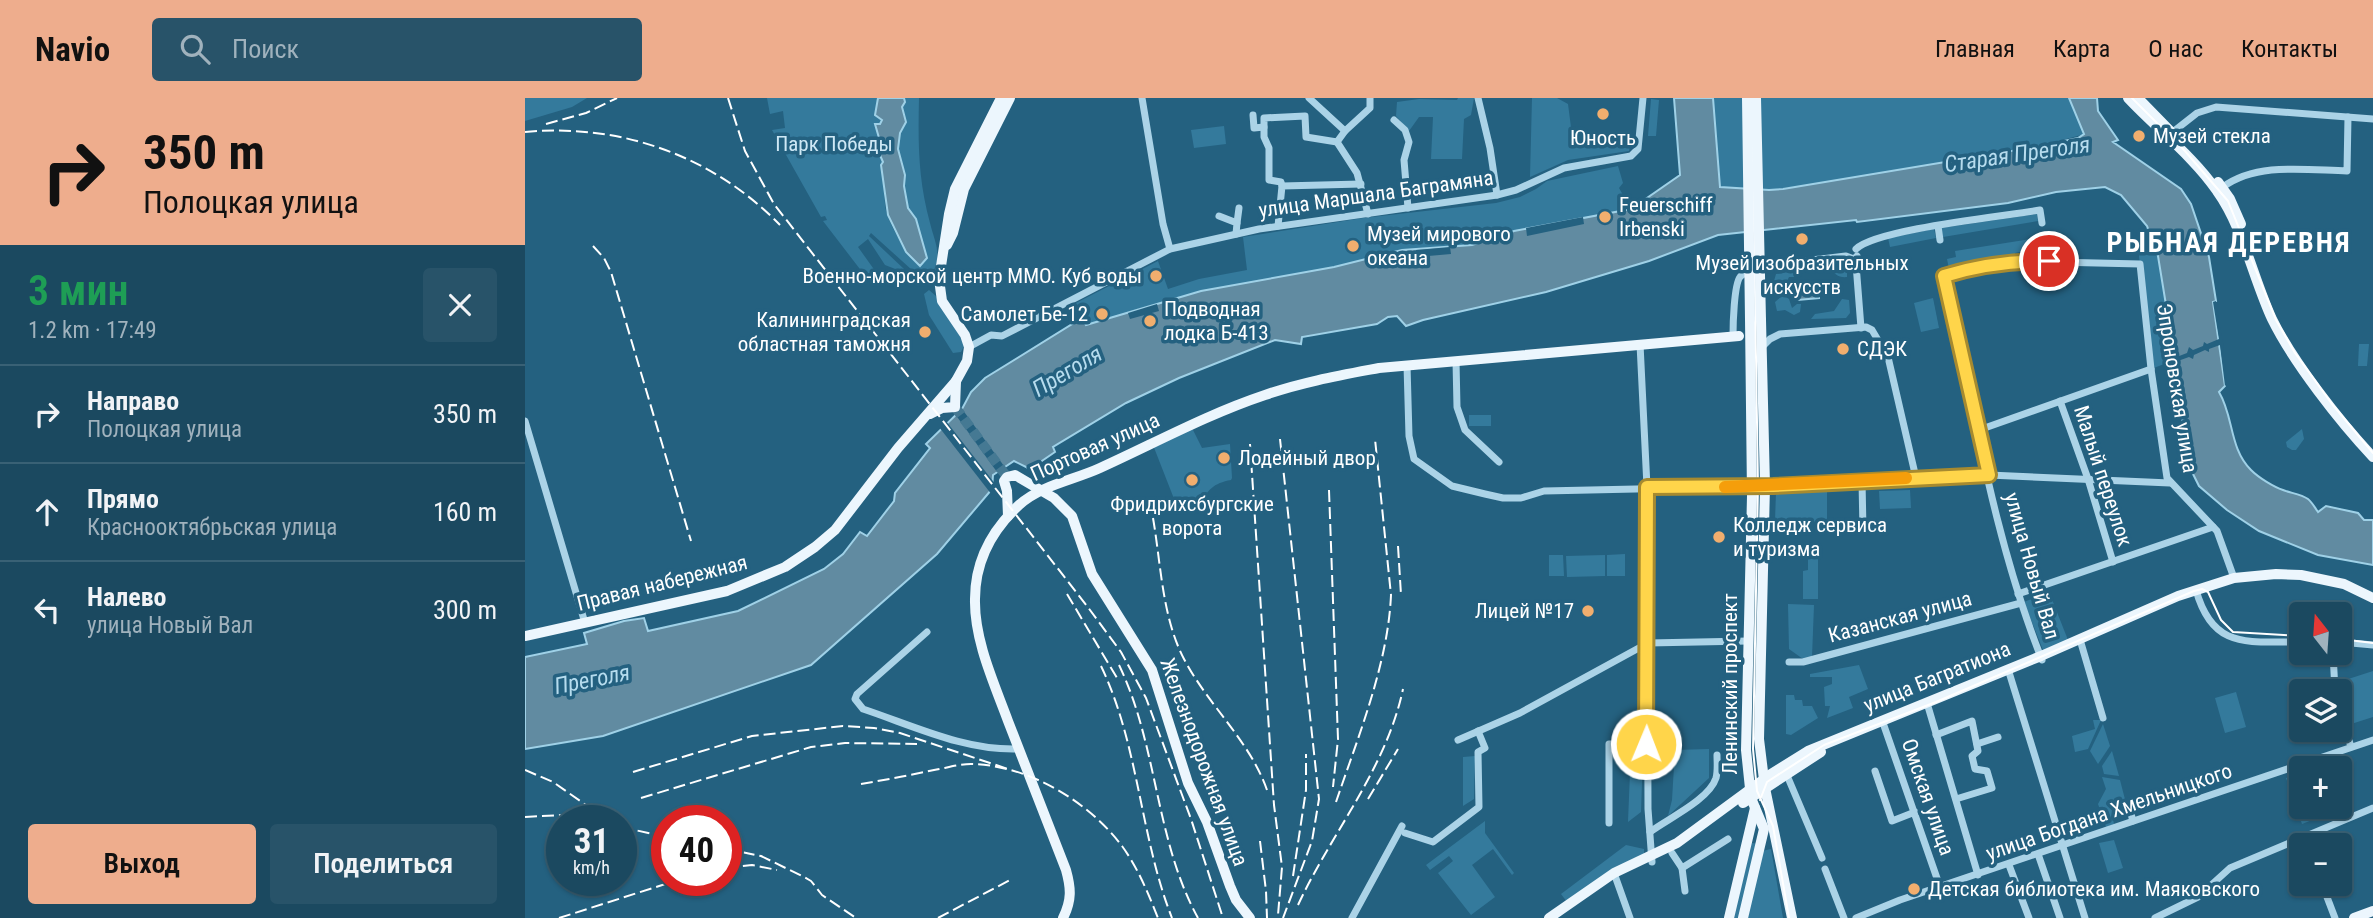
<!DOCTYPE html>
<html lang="ru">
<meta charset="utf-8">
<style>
body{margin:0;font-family:"Roboto Condensed",sans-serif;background:#285369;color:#f1f3f6;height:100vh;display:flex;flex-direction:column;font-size:26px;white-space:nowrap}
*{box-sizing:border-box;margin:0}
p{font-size:23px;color:#a0b2bd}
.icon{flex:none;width:38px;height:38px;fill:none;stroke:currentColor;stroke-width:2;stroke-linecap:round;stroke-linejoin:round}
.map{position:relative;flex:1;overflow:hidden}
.sheet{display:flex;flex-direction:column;background:#1b4960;width:525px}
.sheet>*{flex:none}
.guide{background:#eead8d;color:#111;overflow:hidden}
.needle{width:46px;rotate:343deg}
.tools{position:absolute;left:1764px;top:504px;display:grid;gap:14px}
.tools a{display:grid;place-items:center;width:63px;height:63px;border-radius:7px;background:#1b4960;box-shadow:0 2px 5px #0004,0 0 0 2px #396175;font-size:35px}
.speed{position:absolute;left:21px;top:707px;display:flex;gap:14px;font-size:35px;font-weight:700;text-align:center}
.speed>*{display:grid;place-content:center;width:91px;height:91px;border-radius:50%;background:#1b4960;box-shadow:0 2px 5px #0004,0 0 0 2px #396175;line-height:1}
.speed small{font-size:18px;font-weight:400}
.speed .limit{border:10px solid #d22;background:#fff;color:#111}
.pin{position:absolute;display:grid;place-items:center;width:60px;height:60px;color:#fff;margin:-30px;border:4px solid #fff;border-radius:50%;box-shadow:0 2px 7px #0007}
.me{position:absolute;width:77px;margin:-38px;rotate:1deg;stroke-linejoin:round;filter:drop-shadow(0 0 5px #0008)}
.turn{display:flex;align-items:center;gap:24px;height:147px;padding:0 28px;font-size:32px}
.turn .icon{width:91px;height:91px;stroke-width:2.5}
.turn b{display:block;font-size:49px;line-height:60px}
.round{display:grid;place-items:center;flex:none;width:74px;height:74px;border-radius:7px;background:#285369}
.summary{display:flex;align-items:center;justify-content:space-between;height:119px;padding:0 28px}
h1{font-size:42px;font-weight:600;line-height:52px;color:#1e9e55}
.primary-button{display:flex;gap:14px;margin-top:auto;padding:14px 28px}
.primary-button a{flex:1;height:80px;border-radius:7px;background:#eead8d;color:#111;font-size:28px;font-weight:600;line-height:80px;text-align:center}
.primary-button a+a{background:#285369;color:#f1f3f6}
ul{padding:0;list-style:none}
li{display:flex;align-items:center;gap:21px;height:98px;padding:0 28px;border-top:2px solid #396175}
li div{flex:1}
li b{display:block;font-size:26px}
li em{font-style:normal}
header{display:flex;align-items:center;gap:42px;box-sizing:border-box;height:98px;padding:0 35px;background:#eead8d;color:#111}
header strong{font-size:33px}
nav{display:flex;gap:38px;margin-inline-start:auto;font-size:24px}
.search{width:490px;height:63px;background:#285369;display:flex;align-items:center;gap:18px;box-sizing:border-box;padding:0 24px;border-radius:7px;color:#a0b2bd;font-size:26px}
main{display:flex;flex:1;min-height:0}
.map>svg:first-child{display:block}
</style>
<header>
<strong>Navio</strong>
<div class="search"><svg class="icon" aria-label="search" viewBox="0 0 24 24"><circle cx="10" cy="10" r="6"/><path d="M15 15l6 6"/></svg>Поиск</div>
<nav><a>Главная</a><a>Карта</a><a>О нас</a><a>Контакты</a></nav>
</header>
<main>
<section class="sheet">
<div class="guide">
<div class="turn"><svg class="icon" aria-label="right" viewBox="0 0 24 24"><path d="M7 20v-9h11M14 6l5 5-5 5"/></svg><div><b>350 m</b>Полоцкая улица</div></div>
</div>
<div class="summary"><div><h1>3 мин</h1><p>1.2 km · 17:49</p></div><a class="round"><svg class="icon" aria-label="close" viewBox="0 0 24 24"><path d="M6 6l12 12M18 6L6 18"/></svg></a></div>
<ul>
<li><svg class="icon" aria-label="right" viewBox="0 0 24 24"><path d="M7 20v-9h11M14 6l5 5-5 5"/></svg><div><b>Направо</b><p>Полоцкая улица</p></div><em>350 m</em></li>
<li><svg class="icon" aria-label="ahead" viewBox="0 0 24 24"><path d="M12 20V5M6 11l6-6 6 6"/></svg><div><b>Прямо</b><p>Краснооктябрьская улица</p></div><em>160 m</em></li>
<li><svg class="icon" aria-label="left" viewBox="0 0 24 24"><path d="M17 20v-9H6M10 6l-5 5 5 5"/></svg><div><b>Налево</b><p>улица Новый Вал</p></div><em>300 m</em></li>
</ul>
<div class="primary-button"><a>Выход</a><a>Поделиться</a></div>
</section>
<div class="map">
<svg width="1848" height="820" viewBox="0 0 1848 820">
<rect width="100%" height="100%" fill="#246180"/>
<!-- green -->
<g fill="#347a9c">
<path d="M0,0H62L47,9L0,23Z"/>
<path d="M242,0H353L350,17L357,21L355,26L350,27L354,40V55L358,65L356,68C359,81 359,93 360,106C360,120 380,153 390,164L391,121L383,110L379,88L380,77L373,51L375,35L381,24L376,9L380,4L379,0H394C393,45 393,81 405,125C409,142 417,155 409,172H387L346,135L344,138L379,171L378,174L360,167L343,141L333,149L353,177L341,179L298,123L302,122L300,118L296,119L247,32L260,30L258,13L245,16Z"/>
<path d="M933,0H949L946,17L939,21L937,61H906L908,19H894L884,33L871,18L872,4L894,1L932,2Z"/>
<path d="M1007,0H1032L1043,6L1048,45H1106L1104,53L1043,62L1005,79Z"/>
<path d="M1188,0H1544L1560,36L1511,49L1298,85L1244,92L1199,90L1193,86Z"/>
<path d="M1126,1L1134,2L1131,38H1123Z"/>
<path d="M699,28L701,46L669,50L666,32Z"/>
<path d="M1093,68L1098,85L1094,90L1102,104V112L989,133L947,147L877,153L809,169L676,193L561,227L549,206L633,163L643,191L674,181L722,172L718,139L838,120L971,105L995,99L1011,91L1022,83Z"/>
<path d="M1512,116L1513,123L1418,139L1416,130Z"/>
<path d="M1622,128L1633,158L1650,262L1626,271L1614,158Z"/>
<path d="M1409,131L1411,140L1365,149L1363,140Z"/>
<path d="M1524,138L1528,160H1526L1523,149L1490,155V158L1424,171L1422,161L1431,159L1430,153Z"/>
<path d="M1311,165L1322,167V179C1315,180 1306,176 1306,167Z"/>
<path d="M1269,170L1275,176L1273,179H1264L1263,181L1264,191L1254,192L1249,183L1251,176L1264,174Z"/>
<path d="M404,192C421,205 432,228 439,248L436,254L428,255L404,217L399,196Z"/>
<path d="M1258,197L1264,201L1267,210L1272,206H1276L1275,214L1269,217L1260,212L1252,213L1250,204Z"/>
<path d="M1408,200L1414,230L1396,234L1389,205Z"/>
<path d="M1317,201L1324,202L1325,215L1321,220L1286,221L1290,216L1309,213Z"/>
<path d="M1834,246H1844L1842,268H1833Z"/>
<rect x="944" y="317" width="22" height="11"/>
<path d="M667,330L677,350L705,346L707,380L706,382C689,385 681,392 676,408L653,411L628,347Z"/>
<path d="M1777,331L1779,341L1771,352H1767L1762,349L1761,344Z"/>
<path d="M1302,392V424L1250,423L1251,394Z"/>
<path d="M1385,392L1386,410L1355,411L1354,393Z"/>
<path d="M1100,456V478H1082V457Z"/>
<path d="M1283,456H1293V501H1278V473L1283,472Z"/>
<path d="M1024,457H1038L1039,478H1024Z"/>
<path d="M1080,457V478L1042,479L1041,458Z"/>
<path d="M1524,494L1543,542L1518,552L1499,504Z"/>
<path d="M1263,506L1289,507L1287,559L1278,561L1264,551Z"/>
<path d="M1334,567L1343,591L1324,599L1328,610L1302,620L1305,608H1300L1299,589L1307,586V579H1285V576Z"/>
<path d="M1848,573V619L1823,627L1818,609L1826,606L1824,601L1819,602L1815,588L1812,589L1811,585Z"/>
<path d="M1711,594L1721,629L1700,635L1690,600Z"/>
<path d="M1261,597H1269L1270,602H1277L1278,608H1287L1293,620L1266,637L1261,636Z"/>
<path d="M1568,622H1576L1563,651L1550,654L1547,638L1570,631Z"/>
<path d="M1578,626L1585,648L1573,666L1565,653Z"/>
<path d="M1106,650H1118L1116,714L1103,724Z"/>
<path d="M1184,651V680L1143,718L1147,702L1150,652Z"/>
<path d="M1587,653L1594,678L1579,676L1577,668Z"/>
<path d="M950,658L949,701L938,708V659Z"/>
<path d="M1776,676V709H1808L1810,713L1777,726L1761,680Z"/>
<path d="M1577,679L1595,682L1603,713L1587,717L1589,726L1581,729L1573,706L1581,691Z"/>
<path d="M960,723V735L989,775L987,777L968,751L947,767L970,799L946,817L913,775L928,763L924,758L905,772L901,767Z"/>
<path d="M1589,742L1598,770L1583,775L1574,745Z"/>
<path d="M1227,745L1234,746L1216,820H1208Z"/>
<path d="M1101,747L1119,751V758L1042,804L1036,796Z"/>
<path d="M1246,751L1258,820H1221L1237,753Z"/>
</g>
<!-- water -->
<g fill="#618ba1" stroke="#9fd1e7" stroke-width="2">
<path d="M353,0H379L380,4L377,9L381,24L375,35L373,51L380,77L379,88L383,110L391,121L402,160L395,168L381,154L363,117L356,67L358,64L354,55V40L350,26H355L357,22L350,17Z"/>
<path d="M1149,0H1188L1195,89L1244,92L1258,91L1511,49L1553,40L1559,36L1544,0H1572L1573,13L1593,42L1588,44L1656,91L1666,106L1684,159L1691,203L1688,204L1700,288L1694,294C1709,319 1704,350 1726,372C1734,380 1749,389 1758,392C1765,395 1776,396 1783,401C1787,404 1790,410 1793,414L1801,408L1833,415L1839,422H1848V467L1793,457L1734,433L1702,412L1674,388L1663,366L1650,267L1654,266L1652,256H1649L1633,158L1622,128L1596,97L1580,89L1531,94L1483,105L1332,124L1331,122L1193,137L1124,163L1021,194L898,222L881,228L872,218L863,219L852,226L777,239L776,246L750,242L654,280L601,305L528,349L530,354L505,371L489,363L468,377L467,391L412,456L286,567L78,638L0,651V559L62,546L59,535L99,523L119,520L123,533L213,513L299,471L318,456L335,434L342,438L369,403L370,395L405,350L401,346L437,311L446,294L460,280L557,220L561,227L676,193L809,169L877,152L947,147L989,133L1106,111L1155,77Z"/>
<path d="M1293,184L1294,200L1273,202L1271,186Z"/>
</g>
<!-- pier -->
<g fill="#246180">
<path d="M1058,119L1059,126L1002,138L1001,130Z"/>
<path d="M925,149L926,156L892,159L891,152Z"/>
<path d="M1691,203L1698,245L1702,286L1700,288L1695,247L1684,251V254L1680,252L1669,257L1668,261L1664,259L1650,264L1649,260L1662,255L1664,249L1668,252L1678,248L1679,244L1682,246L1694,241L1688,204Z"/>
<path d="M632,206L634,213L605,221L603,215Z"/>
<path d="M437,311L479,368L472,374L430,316Z"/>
<path d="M421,323L471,387L467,397L414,329Z"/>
</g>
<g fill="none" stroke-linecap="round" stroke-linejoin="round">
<!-- major-tunnel -->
<path stroke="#457993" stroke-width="10" stroke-dasharray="10 5" stroke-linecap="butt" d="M430,309L482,379"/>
<!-- minor -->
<g stroke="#abd3e7" stroke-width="7">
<path d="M617,0L638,126L645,151"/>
<path d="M784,0L820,33"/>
<path d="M953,0L965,50L972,97"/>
<path d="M728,17L729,30L739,29"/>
<path d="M869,22L880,32L884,44L879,62L883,110"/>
<path d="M1644,37L1672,15L1691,9L1848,21"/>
<path d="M757,88L756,84L744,82V50L739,39V20L780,18L781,39L812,44"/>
<path d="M1698,89C1732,64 1781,72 1822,73L1823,19"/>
<path d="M843,116L832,75L812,44L820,33L845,10V0"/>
<path d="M694,118L712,125L711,136"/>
<path d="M712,125L714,110"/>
<path d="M753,128L757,88L836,86"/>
<path d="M1413,128L1415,142"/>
<path d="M1331,151C1351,131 1481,118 1515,112L1517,125"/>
<path d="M1332,158L1329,161L1331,166L1336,230"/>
<path d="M1208,238C1208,227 1209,187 1215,179C1222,168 1304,160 1321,158L1329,161"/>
<path d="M1115,246L1122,389L1123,711L1127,764"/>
<path d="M444,249L466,237L477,238L645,151L734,131L972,97L991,92L1039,70L1106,58L1113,51L1118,0"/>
<path d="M1237,249L1245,241L1255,236L1341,229L1347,232L1363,259L1391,380"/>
<path d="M931,263L932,309L940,332L974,364"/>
<path d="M882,267L884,338L889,361L927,388L960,396L978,400H996L1019,393L1248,388L1464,377L1645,385"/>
<path d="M1535,303L1563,381L1588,464"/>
<path d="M0,323L60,525"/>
<path d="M1454,332L1626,271"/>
<path d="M1337,383L1338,432"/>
<path d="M1671,492C1688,553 1724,543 1776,544"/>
<path d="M1493,496L1688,429"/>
<path d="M402,534L332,596L330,601L338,611C389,628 440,653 494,651"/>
<path d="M1815,544L1848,547"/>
<path d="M1556,545L1578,620"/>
<path d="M1808,555L1810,593"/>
<path d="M1517,562C1468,439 1448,306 1419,178L1453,168L1489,163L1615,166L1626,271L1642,380L1692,433L1709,480"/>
<path d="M1264,564H1278L1496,505"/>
<path d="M1483,571L1560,820"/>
<path d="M1402,605L1453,777"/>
<path d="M1815,612L1826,649"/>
<path d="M1357,622L1415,789"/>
<path d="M1411,637L1447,623L1453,653L1447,658L1450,671L1462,673L1467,690L1431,701"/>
<path d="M933,642L995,615L1123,545L1223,543"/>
<path d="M1452,646L1473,639"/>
<path d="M1350,673L1367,723L1390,714"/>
<path d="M1261,675L1297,760"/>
<path d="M1604,709L1608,723"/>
<path d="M1084,725V646H1121"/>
<path d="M1125,734C1142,721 1184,702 1191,680C1193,673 1192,664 1192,657"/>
<path d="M880,735L908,744L954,709L953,654L960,650L953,633"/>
<path d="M1779,737L1783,747"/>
<path d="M1147,755L1157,770L1203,741"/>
<path d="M1513,756L1535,820"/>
<path d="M1484,767L1504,820"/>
<path d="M1157,770L1160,793"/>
<path d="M1300,771L1319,820"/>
<path d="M1089,775L1105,820"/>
<path d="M1797,786L1810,820"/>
<path d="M827,820L877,728"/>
<path d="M1331,820L1375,802L1848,642"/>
<path d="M1630,820L1673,799L1705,770L1848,710"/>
</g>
<!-- major -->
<g stroke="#ecf6fd" stroke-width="10">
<path d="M1603,0C1632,31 1668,58 1692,93C1718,129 1728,180 1747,221C1768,264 1815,324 1848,359"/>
<path d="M1613,0L1654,42"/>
<path d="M1693,84L1705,101L1716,126"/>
<path d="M422,147L428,135L439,91L485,0"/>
<path d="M1236,222L1240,388L1234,641L1240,690L1267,820"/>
<path d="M405,316L417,310L430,309L431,283"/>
<path d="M483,418L482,393L479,383L482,379L490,377L529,400L547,418L567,476L627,572L663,685L682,724L705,788L711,802L725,820"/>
<path d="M0,538L202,493L260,469L290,449L310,432L373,350L431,283L442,263L444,249L440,237L417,203L414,181L424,116L430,91L476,0"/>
<path d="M1218,705L1296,654"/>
<path d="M538,820C547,802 546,790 541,772C522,722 502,673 483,623C469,585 449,542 450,501C450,464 467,432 494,407C516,387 549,382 575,370C630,345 683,316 740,297C777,284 817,277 854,270L1214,238"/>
<path d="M1024,820L1089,775L1152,745L1246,676L1283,653L1516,558L1653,498L1709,480L1751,476L1776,477L1819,486L1848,500"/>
<path d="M1204,820L1230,710"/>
<path d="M1218,820L1239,731L1226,700L1221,652L1227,398L1225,221"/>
<path d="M1829,820L1848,813"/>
</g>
<!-- tram -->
<g stroke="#fff" stroke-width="2">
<path d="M1227,0L1233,388L1228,651L1232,693L1248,728L1264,820"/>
<path d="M1607,0L1660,53L1703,103L1751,222L1770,255L1807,306L1848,355"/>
<path d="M1815,541L1848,545"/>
<path d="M1235,702L1242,684L1299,647L1411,604L1669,493L1677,491L1683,494L1696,522L1708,534L1776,538"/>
</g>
<!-- rail -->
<g stroke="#fff" stroke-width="2" stroke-dasharray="12 5" stroke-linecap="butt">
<path d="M203,0L220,53L249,106L562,508L596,554L621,600L666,721L698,820"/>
<path d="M21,26L61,15L92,0"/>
<path d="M0,34C96,25 188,58 255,127"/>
<path d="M68,148L79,160L86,174L166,443"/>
<path d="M755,341L794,701L787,743L758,820"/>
<path d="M725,346L749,707L757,769L753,817"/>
<path d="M804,392L813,641L808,689"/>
<path d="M628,420C636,466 637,519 659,561C683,607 725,643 742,692"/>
<path d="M873,448L876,497"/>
<path d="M542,496L592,580"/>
<path d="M594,567C633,648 630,742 673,820"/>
<path d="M576,568C614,647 615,739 647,820"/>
<path d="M0,672L28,684L84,723"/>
<path d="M108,674L227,638L318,628L349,630L375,635L486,672"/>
<path d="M336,686C360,682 385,677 409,672C421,670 434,666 446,666C503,667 563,703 597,748C613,770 623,795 633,820"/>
<path d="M116,700L286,649L320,645L392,646"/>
<path d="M843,701L873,651"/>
<path d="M811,704C833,639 863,566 866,497L850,341"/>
<path d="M0,719L38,717L66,723"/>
<path d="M96,729L142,739"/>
<path d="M735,743L741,793L742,820"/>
<path d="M201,751L236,758L279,779L286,783L297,797L331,820"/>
<path d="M201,770L227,767L252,772"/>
<path d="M768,778L781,692V656"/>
<path d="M773,807C807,734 861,671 878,591"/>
<path d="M34,820L153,782"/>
<path d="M413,820L487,781"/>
</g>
<!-- major-bridge -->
<g stroke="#ecf6fd" stroke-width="10">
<path d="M1222,0L1225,221"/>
<path d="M1231,0L1236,222"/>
</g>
</g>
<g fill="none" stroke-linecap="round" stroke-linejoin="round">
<!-- route casing -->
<g stroke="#a68a30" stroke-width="18">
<path id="route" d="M1121,646L1122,389L1248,388L1464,377L1419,178C1454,167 1487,163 1524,163"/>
</g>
<!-- route -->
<use href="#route" stroke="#ffd54a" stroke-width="12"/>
<!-- slow -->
<path stroke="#f59e0b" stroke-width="12" d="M1200,389L1381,380"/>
</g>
<!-- markers -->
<g fill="#f1ae6e" stroke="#246180" stroke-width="2.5">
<circle cx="1078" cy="16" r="7"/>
<circle cx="1614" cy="38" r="7"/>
<circle cx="1080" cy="119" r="7"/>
<circle cx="1277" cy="141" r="7"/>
<circle cx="828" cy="148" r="7"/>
<circle cx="631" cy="178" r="7"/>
<circle cx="577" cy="216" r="7"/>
<circle cx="625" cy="223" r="7"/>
<circle cx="400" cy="234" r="7"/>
<circle cx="1318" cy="251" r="7"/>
<circle cx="699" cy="360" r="7"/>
<circle cx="667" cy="382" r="7"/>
<circle cx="1194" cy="439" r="7"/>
<circle cx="1063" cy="513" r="7"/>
<circle cx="1389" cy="791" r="7"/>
</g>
<g text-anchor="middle" stroke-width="7" stroke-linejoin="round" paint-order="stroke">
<!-- poi labels -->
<g font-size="21" fill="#fff" stroke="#246180" text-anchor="start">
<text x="1628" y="45">Музей стекла</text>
<text x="1078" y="47" text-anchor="middle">Юность</text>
<text x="1094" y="114">Feuerschiff<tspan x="1094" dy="24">Irbenski</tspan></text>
<text x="842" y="143">Музей мирового<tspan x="842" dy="24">океана</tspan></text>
<text x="1277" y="172" text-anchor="middle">Музей изобразительных<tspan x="1277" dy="24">искусств</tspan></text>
<text x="617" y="185" text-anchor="end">Военно-морской центр ММО. Куб воды</text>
<text x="639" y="218">Подводная<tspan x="639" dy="24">лодка Б-413</tspan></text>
<text x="563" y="223" text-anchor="end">Самолет Бе-12</text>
<text x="386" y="229" text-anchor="end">Калининградская<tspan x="386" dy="24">областная таможня</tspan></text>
<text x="1332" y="258">СДЭК</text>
<text x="713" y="367">Лодейный двор</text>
<text x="667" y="413" text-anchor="middle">Фридрихсбургские<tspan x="667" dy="24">ворота</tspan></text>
<text x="1208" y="434">Колледж сервиса<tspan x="1208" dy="24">и туризма</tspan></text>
<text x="1049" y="520" text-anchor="end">Лицей №17</text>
<text x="1403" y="798">Детская библиотека им. Маяковского</text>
</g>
<!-- park labels -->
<g font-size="21" fill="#cee8f5" stroke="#246180">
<text x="309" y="53">Парк Победы</text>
</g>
<!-- street labels -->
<g font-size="21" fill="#fff" stroke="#246180">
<text transform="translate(851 96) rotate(-8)" y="7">улица Маршала Баграмяна</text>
<text transform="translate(1652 290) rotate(81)" y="7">Эпроновская улица</text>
<text transform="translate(570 349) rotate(-24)" y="7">Портовая улица</text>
<text transform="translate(1578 378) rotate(72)" y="7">Малый переулок</text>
<text transform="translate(1507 468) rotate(74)" y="7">улица Новый Вал</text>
<text transform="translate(137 485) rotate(-14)" y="7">Правая набережная</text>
<text transform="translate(1375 519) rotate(-15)" y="7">Казанская улица</text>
<text transform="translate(1412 579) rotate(-22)" y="7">улица Багратиона</text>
<text transform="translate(1205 586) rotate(-90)" y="7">Ленинский проспект</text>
<text transform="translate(679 664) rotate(70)" y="7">Железнодорожная улица</text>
<text transform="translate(1403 699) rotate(71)" y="7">Омская улица</text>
<text transform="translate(1584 714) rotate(-19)" y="7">улица Богдана Хмельницкого</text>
</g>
<!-- water labels -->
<g font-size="23" font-style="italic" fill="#b6dcee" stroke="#246180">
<text transform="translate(1492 56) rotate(-8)" y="8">Старая Преголя</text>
<text transform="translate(542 273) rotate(-31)" y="8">Преголя</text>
<text transform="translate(67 581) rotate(-11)" y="8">Преголя</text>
</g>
<!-- district labels -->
<g font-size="28" font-weight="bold" letter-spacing="2" fill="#fff" stroke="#246180">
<text x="1704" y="154">РЫБНАЯ ДЕРЕВНЯ</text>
</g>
</g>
</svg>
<div class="tools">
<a><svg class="needle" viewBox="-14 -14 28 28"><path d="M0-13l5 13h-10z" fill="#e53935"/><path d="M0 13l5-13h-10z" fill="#a0b2bd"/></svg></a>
<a><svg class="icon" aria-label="layers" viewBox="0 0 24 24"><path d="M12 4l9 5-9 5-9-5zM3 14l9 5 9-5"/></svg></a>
<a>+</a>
<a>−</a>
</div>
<div class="speed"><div>31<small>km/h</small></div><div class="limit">40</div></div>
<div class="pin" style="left:1524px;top:163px;background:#d93025"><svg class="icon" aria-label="arrive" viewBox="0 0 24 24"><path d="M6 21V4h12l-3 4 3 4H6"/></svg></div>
<svg class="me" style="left:1121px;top:646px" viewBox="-20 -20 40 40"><circle r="17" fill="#ffd54a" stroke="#fff" stroke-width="3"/><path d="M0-11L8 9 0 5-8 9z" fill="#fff"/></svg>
</div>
</main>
